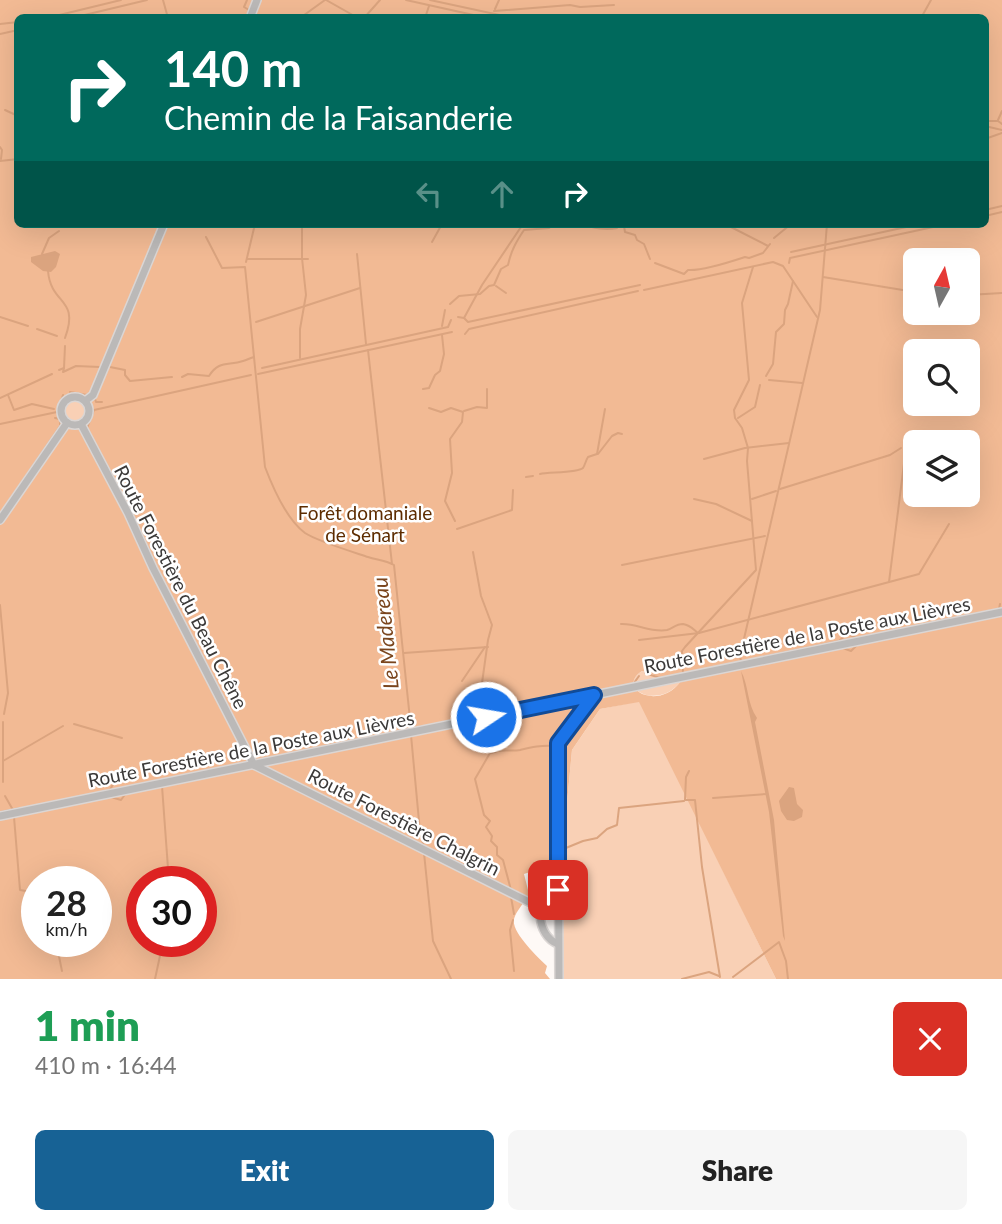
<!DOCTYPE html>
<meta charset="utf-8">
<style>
body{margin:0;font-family:Lato,sans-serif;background:#f6f6f6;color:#222;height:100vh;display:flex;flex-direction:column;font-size:26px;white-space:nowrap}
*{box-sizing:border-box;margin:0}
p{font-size:23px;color:#767676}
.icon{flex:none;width:38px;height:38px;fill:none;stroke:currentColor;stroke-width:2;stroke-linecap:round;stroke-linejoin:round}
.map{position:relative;height:979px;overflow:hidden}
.panel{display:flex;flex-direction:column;background:#fff;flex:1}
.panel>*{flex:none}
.guide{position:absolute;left:14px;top:14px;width:975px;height:214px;border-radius:10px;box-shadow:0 7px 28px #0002;background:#00695c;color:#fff;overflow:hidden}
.needle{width:46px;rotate:8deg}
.buttons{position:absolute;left:903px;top:248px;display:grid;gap:14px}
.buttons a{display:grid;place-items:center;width:77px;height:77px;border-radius:10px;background:#fff;box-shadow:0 7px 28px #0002;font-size:35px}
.speed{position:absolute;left:21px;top:866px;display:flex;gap:14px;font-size:35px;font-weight:700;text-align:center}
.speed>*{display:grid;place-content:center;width:91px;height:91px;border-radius:50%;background:#fff;box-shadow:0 7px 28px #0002;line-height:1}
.speed small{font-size:18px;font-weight:400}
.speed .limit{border:10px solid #d22;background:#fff;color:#111}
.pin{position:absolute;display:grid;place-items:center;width:60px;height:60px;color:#fff;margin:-30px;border-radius:14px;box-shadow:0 4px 10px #0006}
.me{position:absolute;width:77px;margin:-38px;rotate:78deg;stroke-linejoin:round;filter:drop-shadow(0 0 5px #0008)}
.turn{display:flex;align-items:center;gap:24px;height:147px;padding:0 35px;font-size:32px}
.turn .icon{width:91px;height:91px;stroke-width:2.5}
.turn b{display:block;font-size:49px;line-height:60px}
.lanes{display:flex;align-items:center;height:66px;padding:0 35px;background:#0003;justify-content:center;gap:35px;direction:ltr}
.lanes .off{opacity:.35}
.round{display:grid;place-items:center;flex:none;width:74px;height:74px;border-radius:10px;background:#f6f6f6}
.overview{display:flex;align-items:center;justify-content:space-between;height:119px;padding:0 35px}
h1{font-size:42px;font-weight:800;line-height:52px;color:#1e9e55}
.action{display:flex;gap:14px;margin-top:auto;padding:14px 35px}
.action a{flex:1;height:80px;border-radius:10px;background:#176295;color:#fff;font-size:28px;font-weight:800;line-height:80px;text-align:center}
.action a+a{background:#f6f6f6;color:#222}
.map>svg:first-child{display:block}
</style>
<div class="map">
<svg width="1002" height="979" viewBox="0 0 1002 979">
<rect width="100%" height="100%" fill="#fef9f6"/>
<!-- green -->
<g fill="#f9d0b5">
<circle cx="75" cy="411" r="12"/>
<path d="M642,671L653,675H678L681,681C659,711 615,689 642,671Z"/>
<path d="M640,701L776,979H561L562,856L572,750L600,709Z"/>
</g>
<!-- forest -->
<path fill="#f2ba94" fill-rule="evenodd" d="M0,0H1002V979H776L639,702L600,709L572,750L562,856L557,869L544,875L533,871L524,874L529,894C525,902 516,911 514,919C511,932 538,957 547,966L545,973L550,979H0ZM18,18H985V224H18ZM915,261H968V313H915ZM915,352H968V404H915ZM78,400L85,404L86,415L81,421L73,423L64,417L63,410L69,401ZM915,443H968V495H915ZM642,671L660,677L678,675L681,681C659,712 615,689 642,671ZM37,882H96V942H37ZM142,882H201V942H142Z"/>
<!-- water -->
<g fill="#dba47f">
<path d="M55,251L60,254L56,267L51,272L43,271L31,262V257Z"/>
<path d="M741,671C749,686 747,704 757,718L755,722L774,820L785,941L783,936L769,812Z"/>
<path d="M789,787L794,788L797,804L803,810L802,817L794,821L787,820L781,811L779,801Z"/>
</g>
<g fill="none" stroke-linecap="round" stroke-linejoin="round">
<!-- stream -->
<g stroke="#dba47f" stroke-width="2">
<path d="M163,0L168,18"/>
<path d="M326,0L358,18"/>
<path d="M406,0L487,18"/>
<path d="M430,0L513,18"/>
<path d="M495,9L499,0"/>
<path d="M494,11L570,5L580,7L614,5"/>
<path d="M47,18L121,0"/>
<path d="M72,18L147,0"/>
<path d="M246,18L249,10L244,7L247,0"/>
<path d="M300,18L325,0"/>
<path d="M364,18L380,0"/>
<path d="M425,18L429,6"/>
<path d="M921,18L931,0"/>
<path d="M0,24L18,22"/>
<path d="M0,34L18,30"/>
<path d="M5,110L18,116"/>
<path d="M998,120L1002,111"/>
<path d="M985,121H998L1002,124"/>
<path d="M985,126L1002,130"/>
<path d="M985,139L1002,133"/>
<path d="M0,147L2,150L1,159"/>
<path d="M0,161L18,159"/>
<path d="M985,210L1002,206"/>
<path d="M985,216L1002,212"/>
<path d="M584,224C592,229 608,230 617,228"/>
<path d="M725,224L768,246"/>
<path d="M624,226L625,232L635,235L637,240L644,244L650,259"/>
<path d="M206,237L222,268L245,267L265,467C273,488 286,519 305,533C317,541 353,552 368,557C377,560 385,560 394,565L411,729"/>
<path d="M774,238L791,224"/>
<path d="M432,242L442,224"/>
<path d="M791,252L920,224"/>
<path d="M42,254L49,238L59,231"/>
<path d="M357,254L366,344"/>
<path d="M247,259H308"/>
<path d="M246,262L255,224"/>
<path d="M655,263L684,274L688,270C701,271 733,261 745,257L749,258L763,253L770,244"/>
<path d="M789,263L790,258L947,224"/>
<path d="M48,271C51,306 80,297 65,338"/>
<path d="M823,277L915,292"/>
<path d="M496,286L506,293"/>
<path d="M644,290L773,262L783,266L817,317"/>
<path d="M968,295L1002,293"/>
<path d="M450,304L459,296L480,294L489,286L494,285L501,269L508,265C511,251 516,242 524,230L549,228L554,224"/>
<path d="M0,317L28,326"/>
<path d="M458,317L464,318L482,285L523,224"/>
<path d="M464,318L468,322L640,285"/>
<path d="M256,322L360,288"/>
<path d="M442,326L445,310"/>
<path d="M37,329L57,336"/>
<path d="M465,334L469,329L638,291"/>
<path d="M368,350L392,564"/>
<path d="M300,358V329L306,295L302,258V224"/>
<path d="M110,367L125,370V375L130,381L172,377"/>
<path d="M64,368L63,372L76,366L100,367"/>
<path d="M262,368L448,327L451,320"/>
<path d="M59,370L64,368L65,346"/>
<path d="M258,374L452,332"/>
<path d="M766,376L773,364L776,332L784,324L785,310L788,304L793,281"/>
<path d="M182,377L188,374L209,376C219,360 228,366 243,361C247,360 250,358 254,357"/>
<path d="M769,380L802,383"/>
<path d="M423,389L429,388L435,375L440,371L444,354L442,335"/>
<path d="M70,392L87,395"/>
<path d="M8,395L14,410L32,404L54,409"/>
<path d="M0,398L52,374"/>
<path d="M102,402H96L95,399L168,224"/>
<path d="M429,408L441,412L451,408L463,412L462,422L450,439L452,473L445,501L455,521"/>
<path d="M464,411L477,407L487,408V389"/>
<path d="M738,418L755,407L760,385"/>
<path d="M0,424L57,412L63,395"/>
<path d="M87,428L94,410L251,375"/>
<path d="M598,454L612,436L618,433L622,434"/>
<path d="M704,459L745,448L789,443"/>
<path d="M540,474C548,472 578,473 583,468C585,465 586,460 588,457L597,454L605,409"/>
<path d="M526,477L533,476"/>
<path d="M780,489L890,455L901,448"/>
<path d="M694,499L716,504L752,521"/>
<path d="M752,499L776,491"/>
<path d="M0,514L60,426V419L55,418"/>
<path d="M457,529L512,510L513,490"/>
<path d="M473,552L481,596L492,625L488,640L482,683L488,695L499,705L493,713"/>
<path d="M622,565L765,536"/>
<path d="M889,582L905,456"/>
<path d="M0,605L8,693L4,714"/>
<path d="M621,624C636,623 651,633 667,630C673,628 676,624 683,624C690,625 693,629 698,633"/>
<path d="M639,640L699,633L919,574L949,524"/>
<path d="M840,647L851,651L858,644"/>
<path d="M404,653L488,647"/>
<path d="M741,661L740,656L820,310L827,224"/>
<path d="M645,673L660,678"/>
<path d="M683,673L682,651L685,647L756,570L747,461L748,448L742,428L735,418L734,410L749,380L742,303L753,267"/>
<path d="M672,676L839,641L847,634L857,638L999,609L1000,604"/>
<path d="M462,681L485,647"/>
<path d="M634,683L639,676"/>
<path d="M489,719L484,723L483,738L488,741L486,749L490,753L475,779L484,815L490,821L486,827L492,836L491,841L497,847V855L503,860L511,890"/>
<path d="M74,724L122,738"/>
<path d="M411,729L423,726"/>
<path d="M411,735L420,832L424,847"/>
<path d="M492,753C501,748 510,752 520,750C532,747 541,745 555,746"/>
<path d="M3,761L63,726"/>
<path d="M689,771L686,777L685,800H695L702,867L720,977"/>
<path d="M3,782V722"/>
<path d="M162,786L169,882"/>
<path d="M110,790L113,784"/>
<path d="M5,796L13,810"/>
<path d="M111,797L121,800L126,793"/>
<path d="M713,798L767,794"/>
<path d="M0,812L20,808"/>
<path d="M14,817L20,890L37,893"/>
<path d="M561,850L583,841L597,838L607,829L617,825L619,808L684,801"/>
<path d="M424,853L433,941L451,979"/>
<path d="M511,897L514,914"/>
<path d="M513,920L510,930L514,971"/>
<path d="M56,942L62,971"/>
<path d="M733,977L779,942L786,961L788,979"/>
<path d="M155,979L163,942"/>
<path d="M682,979L709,972L719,976"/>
</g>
<!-- minor casing -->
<g stroke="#dbd6d4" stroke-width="10">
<g id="minor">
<path d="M250,18L257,0"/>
<circle cx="75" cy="411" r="14"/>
<path d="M85,401L93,395L164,224"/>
<path d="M81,424L128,513L153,568L254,765"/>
<path d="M0,520L67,423"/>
<path d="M254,765L541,908"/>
<path d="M0,816L1002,612"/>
<path d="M558,890C533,897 536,936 558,944"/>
<path d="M559,979L558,743L594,695"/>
</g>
</g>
<!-- minor -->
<use href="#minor" stroke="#bbb9b8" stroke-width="7"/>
</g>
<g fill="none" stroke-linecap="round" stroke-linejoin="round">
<!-- route casing -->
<g stroke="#114b97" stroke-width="18">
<path id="route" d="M486,717L594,695L558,743V890"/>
</g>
<!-- route -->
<use href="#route" stroke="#1a73e8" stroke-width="12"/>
</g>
<g text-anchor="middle" stroke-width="5" stroke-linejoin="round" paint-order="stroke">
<!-- park labels -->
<g font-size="19" fill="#5d2c00" stroke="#fff">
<text x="365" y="520">Forêt domaniale<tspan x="365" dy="22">de Sénart</tspan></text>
</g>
<!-- street labels -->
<g font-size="19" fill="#3b3938" stroke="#fff">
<text transform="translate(181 587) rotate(63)" y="7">Route Forestière du Beau Chêne</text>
<text transform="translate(807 635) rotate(-11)" y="7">Route Forestière de la Poste aux Lièvres</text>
<text transform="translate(251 749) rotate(-11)" y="7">Route Forestière de la Poste aux Lièvres</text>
<text transform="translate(404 822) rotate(27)" y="7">Route Forestière Chalgrin</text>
</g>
<!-- water labels -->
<g font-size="21" font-style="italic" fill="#7a451d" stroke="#fff">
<text transform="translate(386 633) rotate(-96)" y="7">Le Madereau</text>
</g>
</g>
</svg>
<div class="buttons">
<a><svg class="needle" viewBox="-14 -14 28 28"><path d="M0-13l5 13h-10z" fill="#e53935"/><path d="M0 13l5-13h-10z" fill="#767676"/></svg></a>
<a><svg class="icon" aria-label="search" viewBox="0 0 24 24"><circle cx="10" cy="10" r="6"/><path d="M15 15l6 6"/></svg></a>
<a><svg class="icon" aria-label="layers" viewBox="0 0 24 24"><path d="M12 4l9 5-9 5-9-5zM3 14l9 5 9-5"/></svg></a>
</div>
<div class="speed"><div>28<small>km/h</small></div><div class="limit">30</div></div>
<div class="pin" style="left:558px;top:890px;background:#d93025"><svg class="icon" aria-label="arrive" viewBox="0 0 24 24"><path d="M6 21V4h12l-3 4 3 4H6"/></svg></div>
<svg class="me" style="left:486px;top:717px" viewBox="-20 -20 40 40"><circle r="17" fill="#1a73e8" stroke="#fff" stroke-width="3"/><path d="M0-11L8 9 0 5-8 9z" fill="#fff"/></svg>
<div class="guide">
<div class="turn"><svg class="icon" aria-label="right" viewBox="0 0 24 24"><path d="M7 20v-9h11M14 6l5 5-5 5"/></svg><div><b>140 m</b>Chemin de la Faisanderie</div></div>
<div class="lanes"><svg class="icon off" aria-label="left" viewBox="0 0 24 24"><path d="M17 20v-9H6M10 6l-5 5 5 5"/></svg><svg class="icon off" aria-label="ahead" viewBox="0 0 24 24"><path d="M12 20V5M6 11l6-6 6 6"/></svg><svg class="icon" aria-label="right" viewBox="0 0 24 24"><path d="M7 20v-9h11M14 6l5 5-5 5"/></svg></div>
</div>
</div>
<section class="panel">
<div class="overview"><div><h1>1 min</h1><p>410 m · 16:44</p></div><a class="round" style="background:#d93025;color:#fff"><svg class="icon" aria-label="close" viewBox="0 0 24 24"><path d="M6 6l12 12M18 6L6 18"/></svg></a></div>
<div class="action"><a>Exit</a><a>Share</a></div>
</section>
